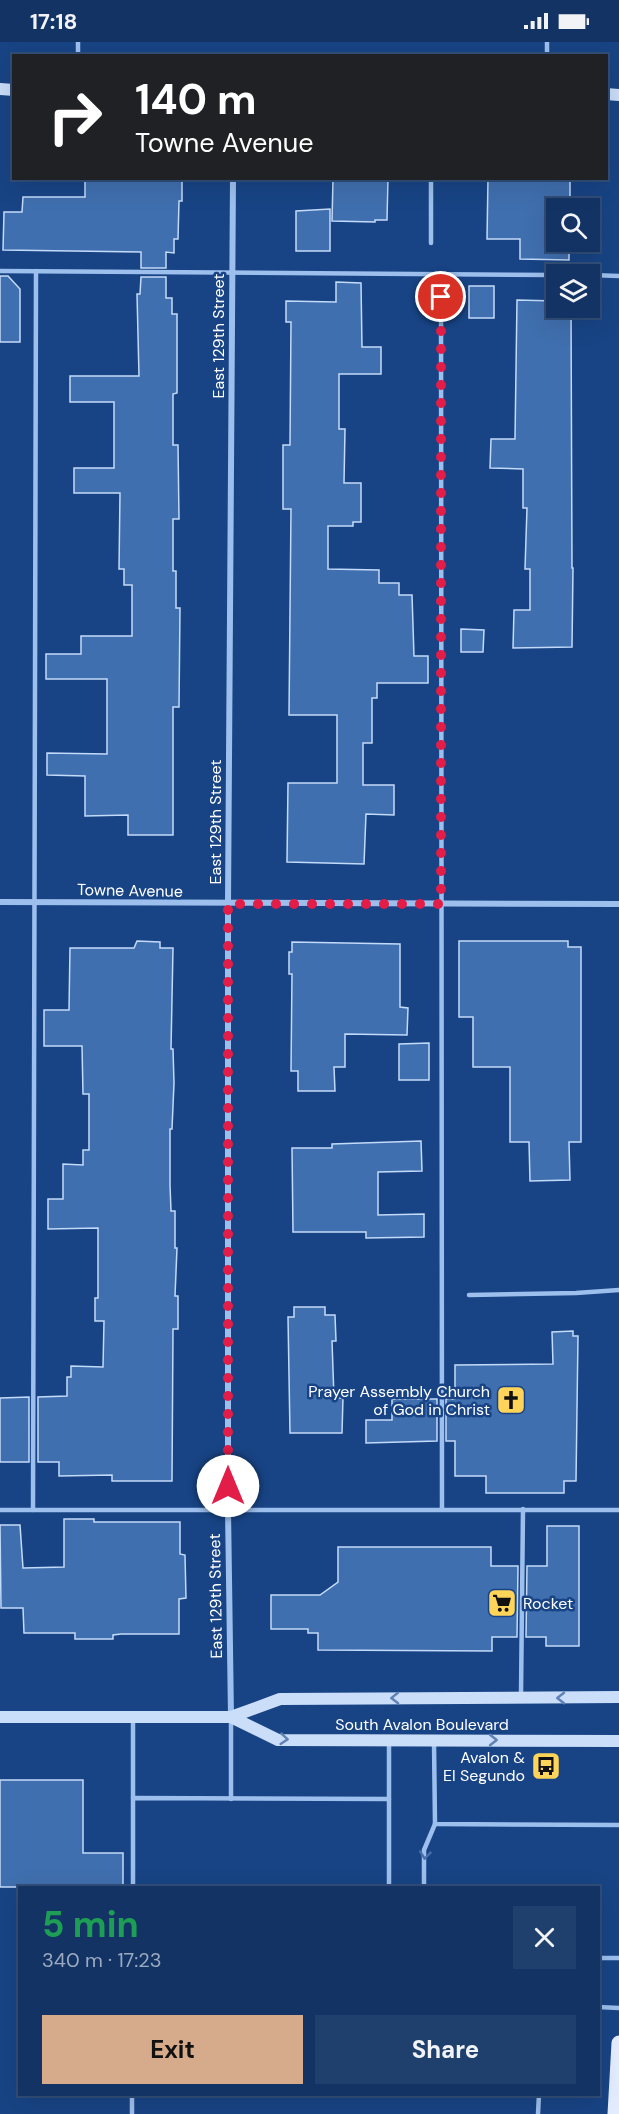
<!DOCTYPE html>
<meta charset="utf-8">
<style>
body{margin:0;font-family:"DM Sans",sans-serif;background:#1f3f6d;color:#f1f3f6;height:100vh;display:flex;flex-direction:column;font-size:22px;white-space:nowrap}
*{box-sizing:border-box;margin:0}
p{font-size:20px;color:#9caabf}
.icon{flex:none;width:33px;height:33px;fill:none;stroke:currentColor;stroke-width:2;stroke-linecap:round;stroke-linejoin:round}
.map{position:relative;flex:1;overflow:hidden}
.sheet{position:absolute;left:18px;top:1844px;width:582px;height:210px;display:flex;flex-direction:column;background:#123364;border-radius:0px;box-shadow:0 6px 24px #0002,0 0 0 2px #314e78}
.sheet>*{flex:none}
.guide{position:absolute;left:12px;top:12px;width:596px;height:126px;border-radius:0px;box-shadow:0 6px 24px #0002,0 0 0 2px #314e78;background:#202124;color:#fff;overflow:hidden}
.tools{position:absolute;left:546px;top:156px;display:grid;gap:12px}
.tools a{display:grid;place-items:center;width:54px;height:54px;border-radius:0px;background:#123364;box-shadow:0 6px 24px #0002,0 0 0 2px #314e78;font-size:30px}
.pin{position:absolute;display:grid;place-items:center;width:51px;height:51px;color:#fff;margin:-26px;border:3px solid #fff;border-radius:50%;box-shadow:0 2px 6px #0007}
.me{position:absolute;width:66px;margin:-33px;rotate:0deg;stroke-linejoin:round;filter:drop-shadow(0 0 4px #0008)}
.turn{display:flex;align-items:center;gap:21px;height:126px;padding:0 24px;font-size:27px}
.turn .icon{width:78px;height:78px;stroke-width:2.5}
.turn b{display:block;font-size:42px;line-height:51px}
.round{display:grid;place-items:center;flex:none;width:63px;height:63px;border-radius:0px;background:#1f3f6d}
.summary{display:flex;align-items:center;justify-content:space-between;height:102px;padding:0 24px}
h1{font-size:36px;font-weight:700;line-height:45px;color:#1e9e55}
.action{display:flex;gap:12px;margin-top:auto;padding:12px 24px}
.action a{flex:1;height:69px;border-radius:0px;background:#d6ab8b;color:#111;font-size:24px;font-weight:700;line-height:69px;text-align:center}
.action a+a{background:#1f3f6d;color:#f1f3f6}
.status{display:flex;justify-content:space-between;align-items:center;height:42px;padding:0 30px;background:#123364;direction:ltr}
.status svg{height:16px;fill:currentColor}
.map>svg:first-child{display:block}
</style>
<div class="status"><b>17:18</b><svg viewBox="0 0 49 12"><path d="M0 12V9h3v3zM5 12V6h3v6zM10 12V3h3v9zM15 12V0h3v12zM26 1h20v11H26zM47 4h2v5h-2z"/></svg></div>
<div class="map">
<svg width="619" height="2072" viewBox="0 0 619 2072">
<rect width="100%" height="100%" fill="#184485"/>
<!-- building -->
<g fill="#406faf" stroke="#c3daf9" stroke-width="1.5">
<path d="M85,136H182V159H179L178,197H174V211L166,210V226H141V210L3,208L4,170H22L23,155H85Z"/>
<path d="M351,136H388L387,178H375V180L332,179L333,137Z"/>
<path d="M488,136H570V166H556V200H569V218L520,217V197H487Z"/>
<path d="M330,167V209H296V169Z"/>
<path d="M0,234H8L20,247V300H0Z"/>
<path d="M141,235H166V256H172V272H177V351L173,352V403H178L179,477H173V529H176V566H180L179,665H173V793H128V773L85,774V734L47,733V711L107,712V637H46V612H81V594H132V543H124V527H119L120,451H74V426H114V360H70V334H139L137,252H140Z"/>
<path d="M336,240L361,241L362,305H381V332H339V387H345L344,441H361V480H353V484H328V527L379,528V541H399V553H412L414,614H428V641H377V656H372V701H363V743H394V773L366,772L364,822L287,820L288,741H337V673H289L291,467H283V403H290L291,280H286V259L336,260Z"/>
<rect x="469" y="244" width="25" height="32"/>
<path d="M517,258L556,259V266H571L572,526H573L572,605L513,606L514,568H530V527H525L527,466H523V427L490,426L491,397H515Z"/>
<path d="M461,587L484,588L483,610H461Z"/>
<path d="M137,899L160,900V906H173L171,1007H173L174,1041L172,1087H170V1143L171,1169H175V1206H177L175,1254H178V1287H173L172,1439H112V1433L59,1434V1420H38V1355L67,1354V1335H71V1324L103,1325L104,1279H95V1256H98V1186L48,1187V1157H63V1122L83,1123V1108H89V1052H83L82,1004H44V968H69L70,906H134Z"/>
<path d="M459,899H568V905H581V1100H569L570,1138L530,1139L529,1100H510V1025H473V975H459Z"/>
<path d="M292,900L400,902V965L408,966L407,993L345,992V1025H334L335,1049H298V1029H291L292,932H289V910H292Z"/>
<path d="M429,1001V1038H399V1002Z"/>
<path d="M421,1099L422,1129L378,1130V1173L424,1172V1195L366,1196V1190H293L292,1106H332V1102Z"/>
<path d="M294,1265H325V1273H335L336,1299H332L334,1356H343L342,1391H290L288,1275H294Z"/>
<path d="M573,1289V1294H578L576,1439H564V1451H486V1434H455V1399H446V1357H455V1323L553,1322L552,1290Z"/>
<path d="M29,1355V1420H0V1356Z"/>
<path d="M392,1357H437V1399L366,1401V1378H392Z"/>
<path d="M64,1477H94V1480H180V1512L185,1513L186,1556L179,1557V1592H121L113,1593V1597H75V1591H24L23,1566H1L0,1483H20L23,1526L64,1525Z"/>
<path d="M547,1484H579V1604H546V1595H526L527,1524H547Z"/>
<path d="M338,1505H491V1524H518L517,1595H492V1609L318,1608V1591H308V1587H271V1553H320L338,1540Z"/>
<path d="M0,1738H83V1811H123V1845H0Z"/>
</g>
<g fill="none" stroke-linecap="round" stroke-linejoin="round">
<!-- lane -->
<g stroke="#9dbfed" stroke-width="4.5">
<path d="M78,0V14"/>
<path d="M547,14V0"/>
<path d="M431,136V201"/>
<path d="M0,229L556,233"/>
<path d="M441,232L442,1467"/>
<path d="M590,233L619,234"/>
<path d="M469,1253L576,1251L619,1248"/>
<path d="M0,1468H619"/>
<path d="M33,1468L36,229"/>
<path d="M521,1653L523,1467"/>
<path d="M133,1675V1756"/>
<path d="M231,1678V1757"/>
<path d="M389,1700V1757"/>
<path d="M434,1700L435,1782L619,1783"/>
<path d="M133,1845V1756L389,1757V1845"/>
<path d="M424,1845V1808L435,1782"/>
<path d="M598,1916H619"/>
<path d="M598,1965L619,1966"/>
<path d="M132,2072V2052"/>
<path d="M538,2072L539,2052"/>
</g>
<!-- street -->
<g stroke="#9dbfed" stroke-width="6">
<path d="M0,860L619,862"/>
<path d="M231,1675L228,1467V862L233,136"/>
</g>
<!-- secondary -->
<g stroke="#caddf9" stroke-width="12">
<path d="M0,47L14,48"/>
<path d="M606,52L619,53"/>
<path d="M0,1675H231L280,1657L619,1655"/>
<path d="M231,1675L278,1698L619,1699"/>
</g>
<!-- primary -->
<path stroke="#e3edff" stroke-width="15" d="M615,2072L619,2001"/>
</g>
<!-- one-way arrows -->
<defs><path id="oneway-chevron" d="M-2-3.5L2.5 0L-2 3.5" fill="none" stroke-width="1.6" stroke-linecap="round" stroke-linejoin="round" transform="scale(1.5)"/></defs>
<g stroke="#5f81b3">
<use href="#oneway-chevron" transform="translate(395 1656) rotate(179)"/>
<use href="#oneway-chevron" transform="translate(561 1656) rotate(180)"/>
<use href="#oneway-chevron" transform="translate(284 1697) rotate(5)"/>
<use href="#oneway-chevron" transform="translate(493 1698)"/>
</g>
<use stroke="#476fa9" href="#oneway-chevron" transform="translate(425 1813) rotate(96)"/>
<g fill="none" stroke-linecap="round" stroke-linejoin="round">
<!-- route -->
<path stroke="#e11d48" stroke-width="10" stroke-dasharray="0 18" d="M228,1444V862H441V255"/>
</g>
<!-- icons -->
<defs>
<g id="church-square" transform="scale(1.5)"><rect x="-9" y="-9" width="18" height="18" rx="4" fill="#ffd459" stroke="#184485"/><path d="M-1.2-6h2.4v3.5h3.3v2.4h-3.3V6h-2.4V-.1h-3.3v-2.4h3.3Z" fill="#111"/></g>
<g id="supermarket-square" transform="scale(1.5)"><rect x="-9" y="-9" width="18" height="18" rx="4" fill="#ffd459" stroke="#184485"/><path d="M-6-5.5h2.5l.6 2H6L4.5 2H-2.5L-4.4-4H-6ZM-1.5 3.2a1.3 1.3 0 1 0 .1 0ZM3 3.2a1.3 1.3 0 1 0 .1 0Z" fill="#111"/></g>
<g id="bus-square" transform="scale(1.5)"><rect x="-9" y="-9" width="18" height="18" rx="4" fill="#ffd459" stroke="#184485"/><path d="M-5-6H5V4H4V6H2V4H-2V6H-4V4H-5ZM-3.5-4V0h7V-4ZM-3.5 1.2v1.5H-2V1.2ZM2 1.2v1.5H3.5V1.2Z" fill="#111"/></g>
</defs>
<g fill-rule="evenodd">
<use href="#church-square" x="511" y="1358"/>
<use href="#supermarket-square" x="502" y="1561"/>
<use href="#bus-square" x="546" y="1724"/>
</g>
<g text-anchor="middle" stroke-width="5" stroke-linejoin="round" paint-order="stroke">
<!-- street labels -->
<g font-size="16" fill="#fff" stroke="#184485">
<text transform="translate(218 294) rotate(-90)" y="6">East 129th Street</text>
<text transform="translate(215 780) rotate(-90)" y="6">East 129th Street</text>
<text transform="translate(130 848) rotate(1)" y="6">Towne Avenue</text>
<text transform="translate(215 1554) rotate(-91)" y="6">East 129th Street</text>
<text x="422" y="1688">South Avalon Boulevard</text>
</g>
<!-- poi labels -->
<g font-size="16" fill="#fff" stroke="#184485" text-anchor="end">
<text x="490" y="1355">Prayer Assembly Church<tspan x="490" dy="18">of God in Christ</tspan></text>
<text x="523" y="1567" text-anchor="start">Rocket</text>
<text x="525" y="1721">Avalon &amp;<tspan x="525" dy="18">El Segundo</tspan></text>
</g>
</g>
</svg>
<div class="tools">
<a><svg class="icon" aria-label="search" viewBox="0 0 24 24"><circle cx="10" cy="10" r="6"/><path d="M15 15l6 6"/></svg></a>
<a><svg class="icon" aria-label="layers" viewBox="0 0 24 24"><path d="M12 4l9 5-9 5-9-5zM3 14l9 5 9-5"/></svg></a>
</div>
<div class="pin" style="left:441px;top:255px;background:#d93025"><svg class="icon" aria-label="arrive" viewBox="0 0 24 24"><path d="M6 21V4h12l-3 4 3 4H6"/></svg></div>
<svg class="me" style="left:228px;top:1444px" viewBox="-20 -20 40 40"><circle r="19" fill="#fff"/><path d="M0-13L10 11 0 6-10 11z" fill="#e11d48"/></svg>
<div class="guide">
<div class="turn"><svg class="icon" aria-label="right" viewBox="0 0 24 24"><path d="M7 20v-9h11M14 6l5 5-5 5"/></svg><div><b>140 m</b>Towne Avenue</div></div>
</div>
<section class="sheet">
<div class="summary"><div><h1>5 min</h1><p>340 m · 17:23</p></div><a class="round"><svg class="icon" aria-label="close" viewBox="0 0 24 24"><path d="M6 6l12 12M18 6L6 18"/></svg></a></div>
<div class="action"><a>Exit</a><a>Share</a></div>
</section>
</div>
